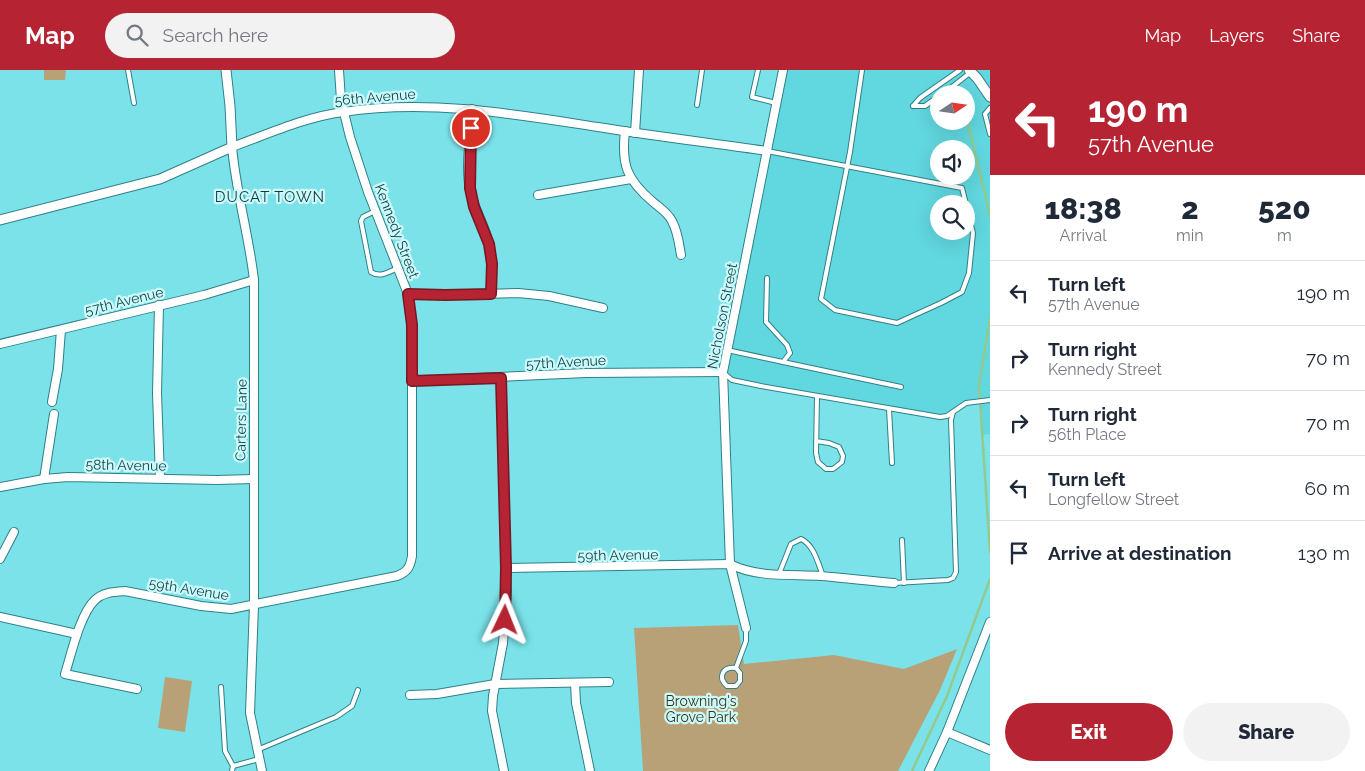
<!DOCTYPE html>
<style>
body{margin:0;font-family:Raleway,sans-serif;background:#f2f2f3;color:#1f2937;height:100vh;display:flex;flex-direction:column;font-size:19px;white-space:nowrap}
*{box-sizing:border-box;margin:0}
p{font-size:16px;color:#747a83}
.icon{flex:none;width:28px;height:28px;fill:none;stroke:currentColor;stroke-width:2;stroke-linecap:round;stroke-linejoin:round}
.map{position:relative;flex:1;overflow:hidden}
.panel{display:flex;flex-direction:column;background:#fff;width:375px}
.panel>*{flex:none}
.hud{background:#b62433;color:#fff;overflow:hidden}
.needle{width:32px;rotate:77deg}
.controls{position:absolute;left:930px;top:15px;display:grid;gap:10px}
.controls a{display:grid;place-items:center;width:45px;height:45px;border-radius:50%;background:#fff;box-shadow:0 5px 20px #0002;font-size:25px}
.pin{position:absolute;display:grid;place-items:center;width:42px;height:42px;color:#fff;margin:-21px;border:2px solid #fff;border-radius:50%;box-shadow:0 1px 5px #0007}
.me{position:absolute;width:55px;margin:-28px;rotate:2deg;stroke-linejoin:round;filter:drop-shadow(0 0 4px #0008)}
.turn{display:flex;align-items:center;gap:18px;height:105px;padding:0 15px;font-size:22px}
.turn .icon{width:65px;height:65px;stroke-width:2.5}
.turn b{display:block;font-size:35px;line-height:42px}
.eta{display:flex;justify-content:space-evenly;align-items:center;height:85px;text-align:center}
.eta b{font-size:30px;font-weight:800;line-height:35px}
.primary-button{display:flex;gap:10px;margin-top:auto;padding:10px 15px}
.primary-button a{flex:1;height:58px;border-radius:30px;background:#b62433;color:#fff;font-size:20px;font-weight:800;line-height:58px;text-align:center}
.primary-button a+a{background:#f2f2f3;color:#1f2937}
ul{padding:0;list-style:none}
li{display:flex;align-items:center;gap:15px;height:65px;padding:0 15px;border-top:1px solid #e0e1e3}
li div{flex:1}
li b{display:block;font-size:19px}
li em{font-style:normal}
header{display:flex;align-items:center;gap:30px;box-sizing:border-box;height:70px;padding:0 25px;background:#b62433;color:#fff}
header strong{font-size:24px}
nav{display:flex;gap:28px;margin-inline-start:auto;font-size:18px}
.search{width:350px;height:45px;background:#f2f2f3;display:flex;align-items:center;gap:12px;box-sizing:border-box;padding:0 18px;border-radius:28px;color:#747a83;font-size:19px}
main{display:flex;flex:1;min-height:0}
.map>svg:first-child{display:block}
</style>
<header>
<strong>Map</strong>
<div class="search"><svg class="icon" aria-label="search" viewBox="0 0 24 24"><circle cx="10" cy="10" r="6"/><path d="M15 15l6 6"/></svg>Search here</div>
<nav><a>Map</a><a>Layers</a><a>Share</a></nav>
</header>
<main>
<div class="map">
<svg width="990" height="701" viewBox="0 0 990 701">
<rect width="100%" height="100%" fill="#7be2ea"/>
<!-- built -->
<path fill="#61d7df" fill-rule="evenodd" d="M783,0H990V364L982,365L979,331L966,333L953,342L940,347L732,310L723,302ZM939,24H966V51H939ZM939,79H966V106H939ZM939,134H966V161H939Z"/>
<!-- green -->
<g fill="#b9a177">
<path d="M44,0H66L65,10H44Z"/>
<path d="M738,555L744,594L834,585L904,599L957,579L940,620L898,701H643L634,558Z"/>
<path d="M165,607L192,611L185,662L158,658Z"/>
</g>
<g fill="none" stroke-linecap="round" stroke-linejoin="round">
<!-- stream -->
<g stroke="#94c98d" stroke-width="2.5">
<path d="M966,39L969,58L990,146"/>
<path d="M990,248L979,315L990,482"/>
<path d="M912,701L947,626L990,509"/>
</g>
<!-- service casing -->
<g stroke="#2f8086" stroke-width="6">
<g id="service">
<path d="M128,0L134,33"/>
<path d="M758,0L752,27L776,33"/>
<path d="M862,0L850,82L821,229L835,240L897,253L941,233L962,222L969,203L973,163L966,136"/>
<path d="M943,24L971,2"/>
<path d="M697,35L702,0"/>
<path d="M913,36L920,28L960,0"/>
<path d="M913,36H925L939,26"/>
<path d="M990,38L985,44L990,64"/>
<path d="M767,81L962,118L966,134"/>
<path d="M375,141L363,147L361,151L371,202C380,208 389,202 398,198"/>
<path d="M727,280L783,292L790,283L787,275L766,252L767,208"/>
<path d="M783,292L901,317"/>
<path d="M725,304L732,310L761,316L940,347L947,346L966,333L990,330"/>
<path d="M889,339L892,393"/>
<path d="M816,371L829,373L839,377L843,386L842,392L833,399H826L818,392L816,383L817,326"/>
<path d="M902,470L904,513"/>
<path d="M779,504L791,474L801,469C814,475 818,493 823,506"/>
<path d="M894,513L948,510L953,508L956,502L951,350L953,342"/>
<path d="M736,598L740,603V611L736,616H727C717,607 723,596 736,598L746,571V558"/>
<path d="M221,617L225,681L233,696L232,701"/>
<path d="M257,680L336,647L352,636L358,620"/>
<path d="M233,696L259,689"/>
</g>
</g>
<!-- minor casing -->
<g stroke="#2f8086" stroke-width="10">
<g id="minor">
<path d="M472,39C471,64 465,95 470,120C474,139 485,155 489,174C493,190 492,207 491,224"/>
<path d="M625,61C621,95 627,110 653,132C660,138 668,143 672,151C678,162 679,174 681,185"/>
<path d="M635,63L639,0"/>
<path d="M538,125L631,109"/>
<path d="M408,224L445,225L518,223L549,226L603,238"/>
<path d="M159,235L157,323L160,408"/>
<path d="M0,274L204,225L254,210"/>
<path d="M501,308L507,521L503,573L493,626L492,641L504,701"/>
<path d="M411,311L586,303L723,302"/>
<path d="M52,332L58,299L61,260"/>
<path d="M44,409L54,344"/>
<path d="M0,417L44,409L68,407L217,410L253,409"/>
<path d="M0,489L14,462"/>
<path d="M506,498L730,494C757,508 792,504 821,506C846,508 870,511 894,513"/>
<path d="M0,547L77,564"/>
<path d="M746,558L730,494L723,302L783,0"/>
<path d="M575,613L576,633L590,701"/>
<path d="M137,619L65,604C71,585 80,544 95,530C103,522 114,522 125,521L201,536L231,539L397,506C407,502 410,498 412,486V255L408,224L368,122L350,67L341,30L339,0"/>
<path d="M410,625L437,624L495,614L609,612"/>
<path d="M947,662L990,680"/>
<path d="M262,701L250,643L254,535V210C249,166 236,122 232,77C268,64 305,47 343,42C429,29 514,44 598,57C654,66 711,73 767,81"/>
<path d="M929,701L947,662L990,552"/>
</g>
</g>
<!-- tertiary casing -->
<g stroke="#2f8086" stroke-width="11">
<g id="tertiary">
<path d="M969,0L977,8L990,27"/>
<path d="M0,150L160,109L232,77L230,36L226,0"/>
</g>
</g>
<!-- service -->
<use href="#service" stroke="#fff" stroke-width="4"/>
<!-- minor -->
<use href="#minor" stroke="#fff" stroke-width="8"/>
<!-- tertiary -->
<use href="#tertiary" stroke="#fff" stroke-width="9"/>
</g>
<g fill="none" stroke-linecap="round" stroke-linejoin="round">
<!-- route casing -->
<g stroke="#761721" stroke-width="12">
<path id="route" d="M471,58L470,118L474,137L489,174L492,194L491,224L445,225L408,224L412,255V311L501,308L506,498L505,550"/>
</g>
<!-- route -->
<use href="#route" stroke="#b62433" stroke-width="9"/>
</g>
<g text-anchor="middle" stroke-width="4.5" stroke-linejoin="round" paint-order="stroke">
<!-- street labels -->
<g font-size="14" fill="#123f42" stroke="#cbfafd">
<text transform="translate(375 27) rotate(-5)" y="5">56th Avenue</text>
<text transform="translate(397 161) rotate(69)" y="5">Kennedy Street</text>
<text transform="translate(124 231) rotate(-14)" y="5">57th Avenue</text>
<text transform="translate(722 246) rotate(-79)" y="5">Nicholson Street</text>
<text transform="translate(566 292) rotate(-3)" y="5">57th Avenue</text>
<text transform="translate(241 350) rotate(-89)" y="5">Carters Lane</text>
<text transform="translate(126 395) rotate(1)" y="5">58th Avenue</text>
<text transform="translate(618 485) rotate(-1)" y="5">59th Avenue</text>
<text transform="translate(189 519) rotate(9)" y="5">59th Avenue</text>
</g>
<!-- park labels -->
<g font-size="14" fill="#413111" stroke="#cbfafd">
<text x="701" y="636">Browning's<tspan x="701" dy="16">Grove Park</tspan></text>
</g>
<!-- neighbourhood labels -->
<g font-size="15" letter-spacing="1" fill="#17383b" stroke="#cbfafd">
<text x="270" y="132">DUCAT TOWN</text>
</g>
</g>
</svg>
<div class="controls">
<a><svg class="needle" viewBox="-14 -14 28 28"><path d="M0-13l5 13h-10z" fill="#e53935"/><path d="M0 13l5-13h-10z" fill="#747a83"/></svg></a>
<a><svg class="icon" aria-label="sound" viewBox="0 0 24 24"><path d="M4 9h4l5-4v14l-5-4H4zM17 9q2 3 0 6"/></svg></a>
<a><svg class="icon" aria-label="search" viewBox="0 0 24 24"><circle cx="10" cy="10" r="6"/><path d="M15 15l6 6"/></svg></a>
</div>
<div class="pin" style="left:471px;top:58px;background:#d93025"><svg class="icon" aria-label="arrive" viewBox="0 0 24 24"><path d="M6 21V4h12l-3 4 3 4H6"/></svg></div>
<svg class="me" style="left:505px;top:550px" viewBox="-20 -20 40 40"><path d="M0-17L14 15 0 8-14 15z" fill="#b62433" stroke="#fff" stroke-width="4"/></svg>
</div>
<section class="panel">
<div class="hud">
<div class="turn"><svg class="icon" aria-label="left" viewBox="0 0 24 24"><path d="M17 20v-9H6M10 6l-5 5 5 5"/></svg><div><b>190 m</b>57th Avenue</div></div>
</div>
<div class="eta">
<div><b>18:38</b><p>Arrival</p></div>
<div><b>2</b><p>min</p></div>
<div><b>520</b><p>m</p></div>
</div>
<ul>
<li><svg class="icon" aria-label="left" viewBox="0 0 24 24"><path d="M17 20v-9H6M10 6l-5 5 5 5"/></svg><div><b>Turn left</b><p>57th Avenue</p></div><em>190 m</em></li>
<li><svg class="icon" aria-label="right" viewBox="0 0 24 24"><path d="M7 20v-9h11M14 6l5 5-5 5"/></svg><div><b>Turn right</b><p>Kennedy Street</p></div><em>70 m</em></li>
<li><svg class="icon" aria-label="right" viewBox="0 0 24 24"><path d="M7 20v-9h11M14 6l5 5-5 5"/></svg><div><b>Turn right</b><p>56th Place</p></div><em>70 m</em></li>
<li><svg class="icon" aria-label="left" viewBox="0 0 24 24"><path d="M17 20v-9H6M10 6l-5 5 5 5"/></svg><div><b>Turn left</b><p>Longfellow Street</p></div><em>60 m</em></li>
<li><svg class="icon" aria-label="arrive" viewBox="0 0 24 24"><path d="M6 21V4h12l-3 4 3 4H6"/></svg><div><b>Arrive at destination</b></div><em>130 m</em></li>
</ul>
<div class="primary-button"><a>Exit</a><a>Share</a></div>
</section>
</main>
